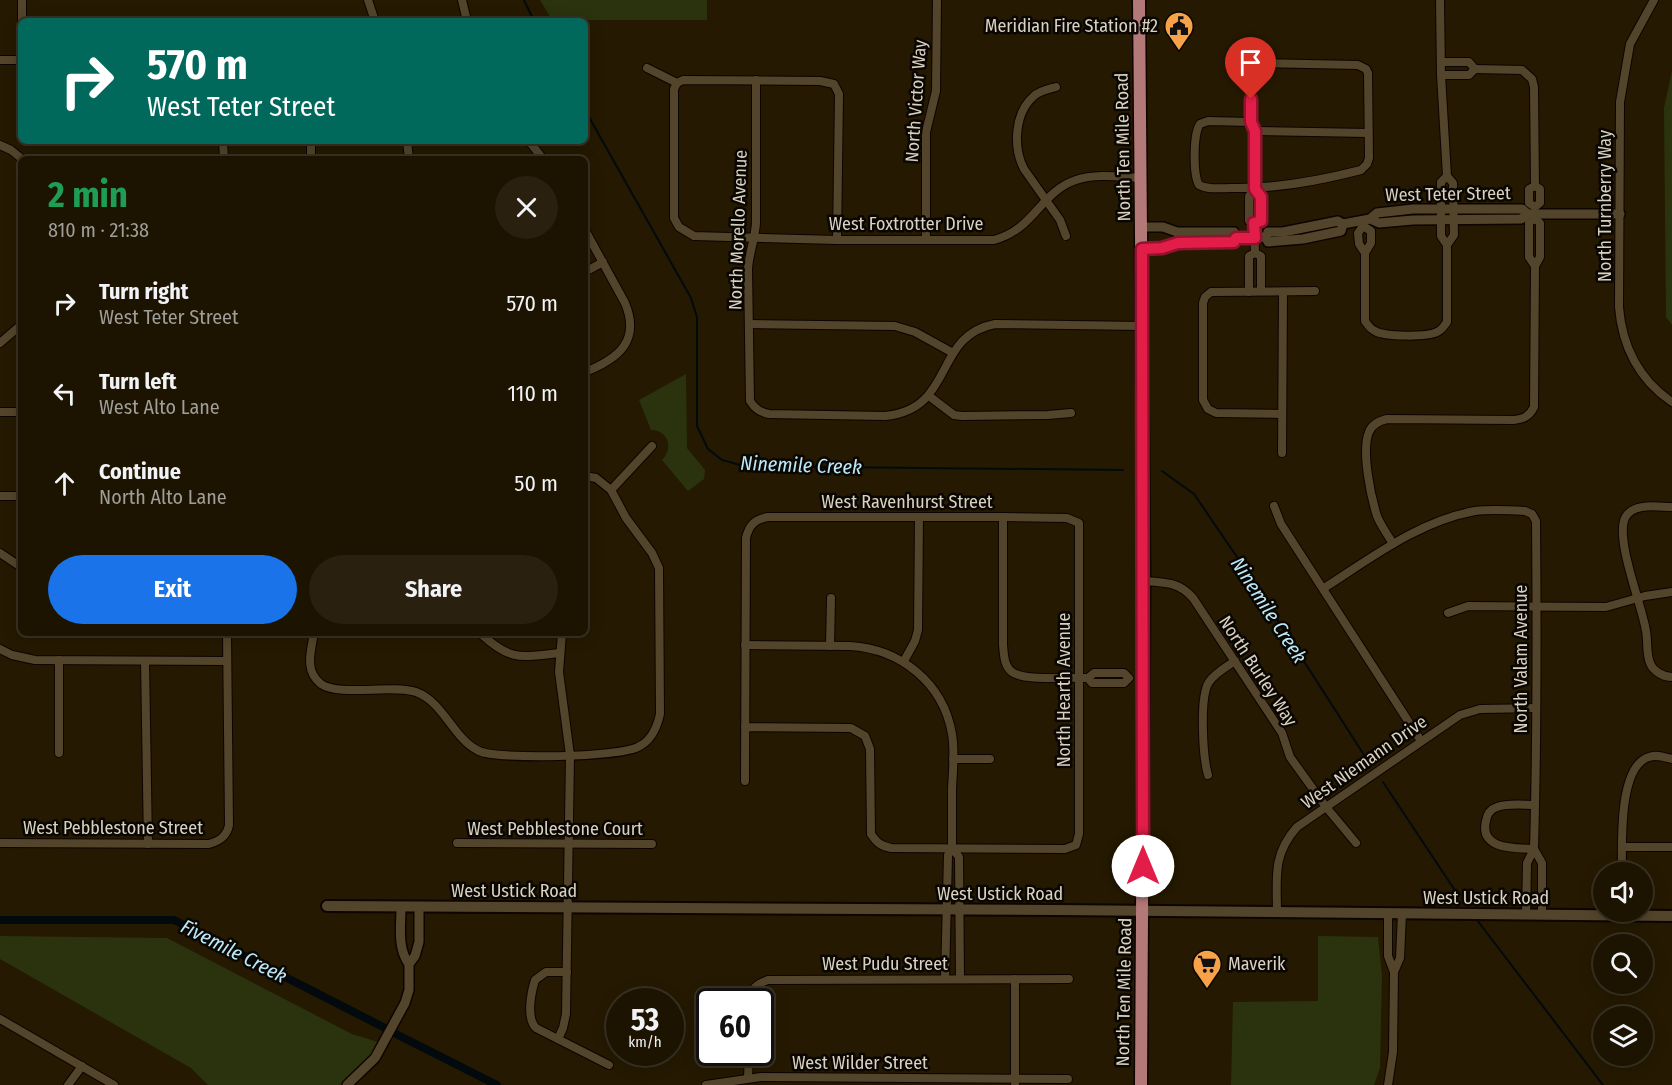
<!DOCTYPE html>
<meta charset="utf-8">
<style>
body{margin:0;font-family:"Fira Sans Condensed",sans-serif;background:#292010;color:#f1f3f6;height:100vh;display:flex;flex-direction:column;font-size:22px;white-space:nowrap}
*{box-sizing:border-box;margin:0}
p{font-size:20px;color:#a09e99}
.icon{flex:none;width:33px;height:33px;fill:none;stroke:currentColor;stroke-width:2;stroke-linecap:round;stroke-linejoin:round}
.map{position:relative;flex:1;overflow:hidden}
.drawer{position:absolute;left:18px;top:156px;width:570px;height:480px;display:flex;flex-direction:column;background:#1c1301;border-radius:9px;box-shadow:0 3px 15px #0003,0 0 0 2px #3a3223}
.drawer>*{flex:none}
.top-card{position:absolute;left:18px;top:18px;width:570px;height:126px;border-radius:9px;box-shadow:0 3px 15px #0003,0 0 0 2px #3a3223;background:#00695c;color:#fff;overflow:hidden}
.controls{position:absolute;left:1593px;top:862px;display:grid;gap:12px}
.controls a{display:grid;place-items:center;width:60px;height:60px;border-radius:50%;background:#1c1301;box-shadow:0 3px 15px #0003,0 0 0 2px #3a3223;font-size:30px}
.speed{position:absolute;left:606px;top:988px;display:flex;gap:12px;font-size:30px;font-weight:700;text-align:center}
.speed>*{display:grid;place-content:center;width:78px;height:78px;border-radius:50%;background:#1c1301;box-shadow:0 3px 15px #0003,0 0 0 2px #3a3223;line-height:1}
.speed small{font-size:15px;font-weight:400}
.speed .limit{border:3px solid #111;border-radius:9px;background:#fff;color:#111}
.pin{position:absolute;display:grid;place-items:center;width:51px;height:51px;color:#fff;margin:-62px -26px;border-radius:50% 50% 50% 0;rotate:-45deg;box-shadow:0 0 6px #0007}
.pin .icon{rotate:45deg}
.me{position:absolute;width:66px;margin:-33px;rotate:0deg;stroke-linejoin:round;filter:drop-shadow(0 0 4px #0008)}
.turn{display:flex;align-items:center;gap:21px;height:126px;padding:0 30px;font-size:27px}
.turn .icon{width:78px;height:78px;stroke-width:2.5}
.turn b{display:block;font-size:42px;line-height:51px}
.round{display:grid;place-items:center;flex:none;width:63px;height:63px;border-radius:32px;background:#292010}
.summary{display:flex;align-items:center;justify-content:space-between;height:102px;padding:0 30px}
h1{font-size:36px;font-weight:700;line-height:45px;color:#1e9e55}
.action{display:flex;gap:12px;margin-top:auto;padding:12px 30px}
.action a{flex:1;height:69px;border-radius:36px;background:#1a73e8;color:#fff;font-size:24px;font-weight:700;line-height:69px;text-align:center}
.action a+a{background:#292010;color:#f1f3f6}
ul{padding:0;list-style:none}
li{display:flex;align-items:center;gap:18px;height:90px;padding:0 30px}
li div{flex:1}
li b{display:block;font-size:22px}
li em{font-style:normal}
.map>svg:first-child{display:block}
</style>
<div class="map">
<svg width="1672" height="1085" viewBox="0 0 1672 1085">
<rect width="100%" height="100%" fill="#251901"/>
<!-- green -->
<g fill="#2a330d">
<path d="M540,0H707V20H552Z"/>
<path d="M1672,71V325L1666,317L1664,108Z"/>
<path d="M686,374L687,448L705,470L704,479L688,491L662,460C674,448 668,430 651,430L639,400Z"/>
<path d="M0,936L167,938L352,1034L378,1042L372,1055L342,1085H208L191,1068L0,959Z"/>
<path d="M1318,936L1378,937L1382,975L1380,1068L1374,1085H1231L1233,1002L1318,1001Z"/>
</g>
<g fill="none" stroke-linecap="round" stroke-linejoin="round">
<!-- stream -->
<g stroke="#020a0e" stroke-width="2">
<path d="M524,0L534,21"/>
<path d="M585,110L691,298L697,317V426L708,449L722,460L744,466L1123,470"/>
<path d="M1162,471L1194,494L1239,560L1366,758"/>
<path d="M1383,782L1456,892"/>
<path d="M1477,920L1603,1085"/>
</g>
<!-- canal -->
<g stroke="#020a0e" stroke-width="8">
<path d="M0,920H174L385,1028"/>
<path d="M396,1034L497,1085"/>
</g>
<!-- minor casing -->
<g stroke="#0e0400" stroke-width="10">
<g id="minor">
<path d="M368,0L375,21"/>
<path d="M462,0L467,21"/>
<path d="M1440,0L1441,75L1447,176L1441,182V236L1447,245L1454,235L1453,183L1447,176"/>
<path d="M1654,0L1630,44L1620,102L1619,307C1622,346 1639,380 1672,402"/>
<path d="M22,21V0"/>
<path d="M0,60H21"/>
<path d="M1441,62H1469L1475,69L1469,75H1441"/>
<path d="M647,68L677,83L683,80L820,81L834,84L839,94L837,240"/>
<path d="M1475,69L1522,70L1532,79L1534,87L1535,186"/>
<path d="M756,80V223C755,239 749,253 748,269L750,401C755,409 760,412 769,414L885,416C956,409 932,336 995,324L1142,326"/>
<path d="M677,83L674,89V218L679,227L694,236L837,240H994C1035,229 1040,192 1076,180C1096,173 1121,177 1142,178"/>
<path d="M1056,87C1049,89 1039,91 1034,96C1014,113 1013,148 1024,169L1060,220L1066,236"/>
<path d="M1251,122L1208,121L1200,124C1193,134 1193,175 1199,185C1208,190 1221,188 1231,188C1276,189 1318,181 1361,170L1367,164L1369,158L1368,73L1366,69L1358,65L1264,63L1255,69L1251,76V122L1255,131V189"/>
<path d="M1255,131L1368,133"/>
<path d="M223,141L224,159"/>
<path d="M311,141V159"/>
<path d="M407,141L409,159"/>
<path d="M529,141L543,159"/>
<path d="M0,145L11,150L22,159"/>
<path d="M1535,186L1540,189V203L1535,207L1529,203V189Z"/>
<path d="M1535,219L1540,223V257L1535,266L1529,257V222Z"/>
<path d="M1362,221L1363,226L1371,231V243L1365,253L1359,244L1358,233L1363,226"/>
<path d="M1254,223L1261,221V197L1255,189L1249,196V221L1254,223L1255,253L1261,256V291"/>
<path d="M585,230L625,303C641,341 618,359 585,372"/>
<path d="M926,240V132L936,91L937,0"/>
<path d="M1365,253V321C1368,325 1370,329 1375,331C1385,337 1427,337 1437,332C1442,330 1444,326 1447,322V245"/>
<path d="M585,272L603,262"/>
<path d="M1249,292V256L1255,253"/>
<path d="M749,324L895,326L915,332L953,353"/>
<path d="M0,343L21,325"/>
<path d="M929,396L954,415L962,416L1048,415L1071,413"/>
<path d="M0,412H21"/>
<path d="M1282,414L1216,413L1208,409L1203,400V303L1205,297L1211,292L1315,291"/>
<path d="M1282,453L1283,292"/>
<path d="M611,490L652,446"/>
<path d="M0,496H21"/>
<path d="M1274,506L1281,524L1421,741"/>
<path d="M1672,507C1658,507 1633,502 1625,518C1615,540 1642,605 1646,631C1648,641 1646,653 1650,663C1653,671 1663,677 1672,677"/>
<path d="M1003,517V645C1004,655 1004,666 1012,672C1024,681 1063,677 1079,678H1088L1092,683H1124L1129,678L1124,673H1094L1088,678"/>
<path d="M1393,544C1388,535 1381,526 1377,516C1371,497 1361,451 1369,432C1372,424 1379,421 1387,419L1513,420C1523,419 1529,417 1534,407L1535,266"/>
<path d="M0,553L21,567"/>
<path d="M1144,581C1164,582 1179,582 1193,598L1282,733L1290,757L1326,807L1356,843"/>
<path d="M1324,588C1371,558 1419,521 1475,511C1491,509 1508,510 1525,511L1532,514L1536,521C1537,630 1537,740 1534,849C1515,848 1479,850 1486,821C1487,814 1491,809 1497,807C1508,803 1524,805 1535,805"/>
<path d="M1448,613L1468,606L1606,607L1645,596L1672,592"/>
<path d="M314,633C311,651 304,671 321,684C340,697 391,684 416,692C444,702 453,739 479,751C498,760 619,757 638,747C651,741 657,728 660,714L659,568L652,553L626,518L611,490L596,478L585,476"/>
<path d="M480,633C511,662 521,657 560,653"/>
<path d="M745,645L850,646C900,649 943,682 952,734C955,751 953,771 952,788C952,808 952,828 952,848"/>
<path d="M830,646L831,598"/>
<path d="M0,649L12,655L35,660L227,661"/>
<path d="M59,660V753"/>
<path d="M145,661L148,844"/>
<path d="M904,661L915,641L918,630L919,517"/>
<path d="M745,727L851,728L865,736L870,749L871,834C877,843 881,846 891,848L1065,849L1076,845L1079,834V523L1067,518L1003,517H768C755,519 749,525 746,538C745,619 745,700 745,781"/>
<path d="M953,759H990"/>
<path d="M1208,775C1203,758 1199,697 1209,682C1215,673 1226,667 1235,661"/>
<path d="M0,843L209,844C220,841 227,836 229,825L227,633"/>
<path d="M457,843L652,844"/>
<path d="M1622,847H1672"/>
<path d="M1622,872C1622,846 1618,766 1649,757C1656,754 1664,757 1672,759"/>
<path d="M1277,913C1277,878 1272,855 1297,827L1460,715L1480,709L1536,708"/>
<path d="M1388,914V956L1394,972L1400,958L1402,914"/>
<path d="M1526,914L1527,863L1534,849L1542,863V914"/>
<path d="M567,972H546L535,980C531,993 526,1018 536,1028L609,1065"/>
<path d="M945,979L948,855L952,848L959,857L960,979"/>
<path d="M749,1002C750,989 757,984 768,980L1069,979"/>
<path d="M0,1019L114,1085"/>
<path d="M558,1039L563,1028L566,1014L570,755L559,672L562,633"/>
<path d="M748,1078L749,1053"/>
<path d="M68,1085L82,1066"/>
<path d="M706,1085L761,1077L1068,1079"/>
<path d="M1015,1085V979"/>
<path d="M1388,1085L1393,1052L1394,972"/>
</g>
</g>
<!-- tertiary casing -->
<g stroke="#0e0400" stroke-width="12">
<g id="tertiary">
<path d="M1528,214H1620"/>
<path d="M1142,227H1163L1177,232H1234L1236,238"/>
<path d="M1266,237L1268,232H1283L1338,221L1343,224L1370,219L1377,213L1413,209H1522L1528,214L1521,219L1413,220L1379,223L1370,219"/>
<path d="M1142,249L1162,247L1178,243L1234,242L1236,238L1266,237L1268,242L1303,239L1341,231L1343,224"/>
<path d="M401,907C401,926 397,948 409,964"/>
<path d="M347,1085L375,1058L405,1003L409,990V964L415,956L419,942V907"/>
</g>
</g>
<!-- secondary casing -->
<g stroke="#0e0400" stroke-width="14">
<path id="secondary" d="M327,906L1055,910L1672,916"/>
</g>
<!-- primary casing -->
<g stroke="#0e0400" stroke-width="15">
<path id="primary" d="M1139,0L1144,581L1141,1085"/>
</g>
<!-- minor -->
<use href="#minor" stroke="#53452b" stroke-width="8"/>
<!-- tertiary -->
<use href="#tertiary" stroke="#53452b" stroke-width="9"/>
<!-- secondary -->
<use href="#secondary" stroke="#53452b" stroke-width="10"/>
<!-- primary -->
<use href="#primary" stroke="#b37878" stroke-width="12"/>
</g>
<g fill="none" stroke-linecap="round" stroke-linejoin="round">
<!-- route casing -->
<g stroke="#92132f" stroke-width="15">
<path id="route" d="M1143,866L1142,249L1162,248L1178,243L1234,242L1236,238H1255L1254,223L1261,221V197L1255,189V131L1251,122V99"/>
</g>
<!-- route -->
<use href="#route" stroke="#e11d48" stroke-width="10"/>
</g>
<!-- icons -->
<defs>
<g id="civic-pin" transform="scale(1.5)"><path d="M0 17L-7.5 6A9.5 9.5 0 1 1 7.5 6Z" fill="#f7a149" stroke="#0a0601"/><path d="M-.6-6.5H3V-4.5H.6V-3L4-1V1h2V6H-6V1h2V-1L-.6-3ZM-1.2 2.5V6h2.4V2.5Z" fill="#111"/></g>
<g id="supermarket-pin" transform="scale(1.5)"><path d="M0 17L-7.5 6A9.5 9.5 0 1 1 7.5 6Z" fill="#f7a149" stroke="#0a0601"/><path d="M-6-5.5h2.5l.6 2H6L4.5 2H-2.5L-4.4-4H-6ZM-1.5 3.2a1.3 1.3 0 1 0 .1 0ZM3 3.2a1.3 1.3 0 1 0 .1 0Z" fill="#111"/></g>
</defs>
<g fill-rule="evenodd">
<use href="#civic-pin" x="1179" y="26"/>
<use href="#supermarket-pin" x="1207" y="964"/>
</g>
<g text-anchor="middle" stroke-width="5" stroke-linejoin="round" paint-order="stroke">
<!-- poi labels -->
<g font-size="18" fill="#d9d2c3" stroke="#0a0601" text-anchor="end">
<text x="1158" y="32">Meridian Fire Station #2</text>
<text x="1228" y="970" text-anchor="start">Maverik</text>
</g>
<!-- street labels -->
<g font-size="18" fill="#d9d2c3" stroke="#0a0601">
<text transform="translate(916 101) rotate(-86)" y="6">North Victor Way</text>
<text transform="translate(1123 147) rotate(-91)" y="6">North Ten Mile Road</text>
<text transform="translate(1448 194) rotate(-1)" y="6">West Teter Street</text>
<text transform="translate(1605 206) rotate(-90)" y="6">North Turnberry Way</text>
<text x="906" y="230">West Foxtrotter Drive</text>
<text transform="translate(738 230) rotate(-88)" y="6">North Morello Avenue</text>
<text x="907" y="508">West Ravenhurst Street</text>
<text transform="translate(1521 659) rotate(-90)" y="6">North Valam Avenue</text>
<text transform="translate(1258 671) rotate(57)" y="6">North Burley Way</text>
<text transform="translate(1064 690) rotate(-90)" y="6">North Hearth Avenue</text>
<text transform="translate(1364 762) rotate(-35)" y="6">West Niemann Drive</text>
<text x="113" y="834">West Pebblestone Street</text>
<text x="555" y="835">West Pebblestone Court</text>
<text x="514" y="897">West Ustick Road</text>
<text x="1000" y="900">West Ustick Road</text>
<text x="1486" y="904">West Ustick Road</text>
<text x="885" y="970">West Pudu Street</text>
<text transform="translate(1124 992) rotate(-89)" y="6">North Ten Mile Road</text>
<text x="860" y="1069">West Wilder Street</text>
</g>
<!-- water labels -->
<g font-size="20" font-style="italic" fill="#bce9fa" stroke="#0a0601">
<text transform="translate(801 465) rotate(2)" y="7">Ninemile Creek</text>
<text transform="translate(1269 610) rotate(57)" y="7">Ninemile Creek</text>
<text transform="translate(234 951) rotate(27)" y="7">Fivemile Creek</text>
</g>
</g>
</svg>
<div class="controls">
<a><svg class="icon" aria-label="sound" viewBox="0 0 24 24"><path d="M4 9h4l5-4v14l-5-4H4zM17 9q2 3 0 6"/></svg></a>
<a><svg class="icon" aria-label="search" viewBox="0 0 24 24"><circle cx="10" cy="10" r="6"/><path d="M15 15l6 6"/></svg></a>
<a><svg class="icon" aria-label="layers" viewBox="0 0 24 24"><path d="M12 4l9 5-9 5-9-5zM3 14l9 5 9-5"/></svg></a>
</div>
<div class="speed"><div>53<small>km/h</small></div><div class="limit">60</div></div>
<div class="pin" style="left:1251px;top:99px;background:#d93025"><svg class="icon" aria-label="arrive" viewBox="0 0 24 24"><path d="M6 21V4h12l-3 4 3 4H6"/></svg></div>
<svg class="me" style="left:1143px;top:866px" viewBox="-20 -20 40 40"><circle r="19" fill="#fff"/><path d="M0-13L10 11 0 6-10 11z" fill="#e11d48"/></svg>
<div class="top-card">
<div class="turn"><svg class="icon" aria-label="right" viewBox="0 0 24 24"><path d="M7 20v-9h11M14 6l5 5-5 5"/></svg><div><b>570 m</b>West Teter Street</div></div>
</div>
<section class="drawer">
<div class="summary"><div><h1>2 min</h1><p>810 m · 21:38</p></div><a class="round"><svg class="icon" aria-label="close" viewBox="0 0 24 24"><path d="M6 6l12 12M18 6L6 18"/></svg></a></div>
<ul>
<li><svg class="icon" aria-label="right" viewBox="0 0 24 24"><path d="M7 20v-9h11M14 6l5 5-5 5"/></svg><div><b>Turn right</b><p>West Teter Street</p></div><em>570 m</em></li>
<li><svg class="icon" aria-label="left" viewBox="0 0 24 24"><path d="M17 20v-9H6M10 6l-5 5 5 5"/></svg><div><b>Turn left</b><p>West Alto Lane</p></div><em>110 m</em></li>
<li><svg class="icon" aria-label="ahead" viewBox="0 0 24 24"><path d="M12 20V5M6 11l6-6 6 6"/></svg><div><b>Continue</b><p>North Alto Lane</p></div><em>50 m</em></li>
</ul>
<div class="action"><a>Exit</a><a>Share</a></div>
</section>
</div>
